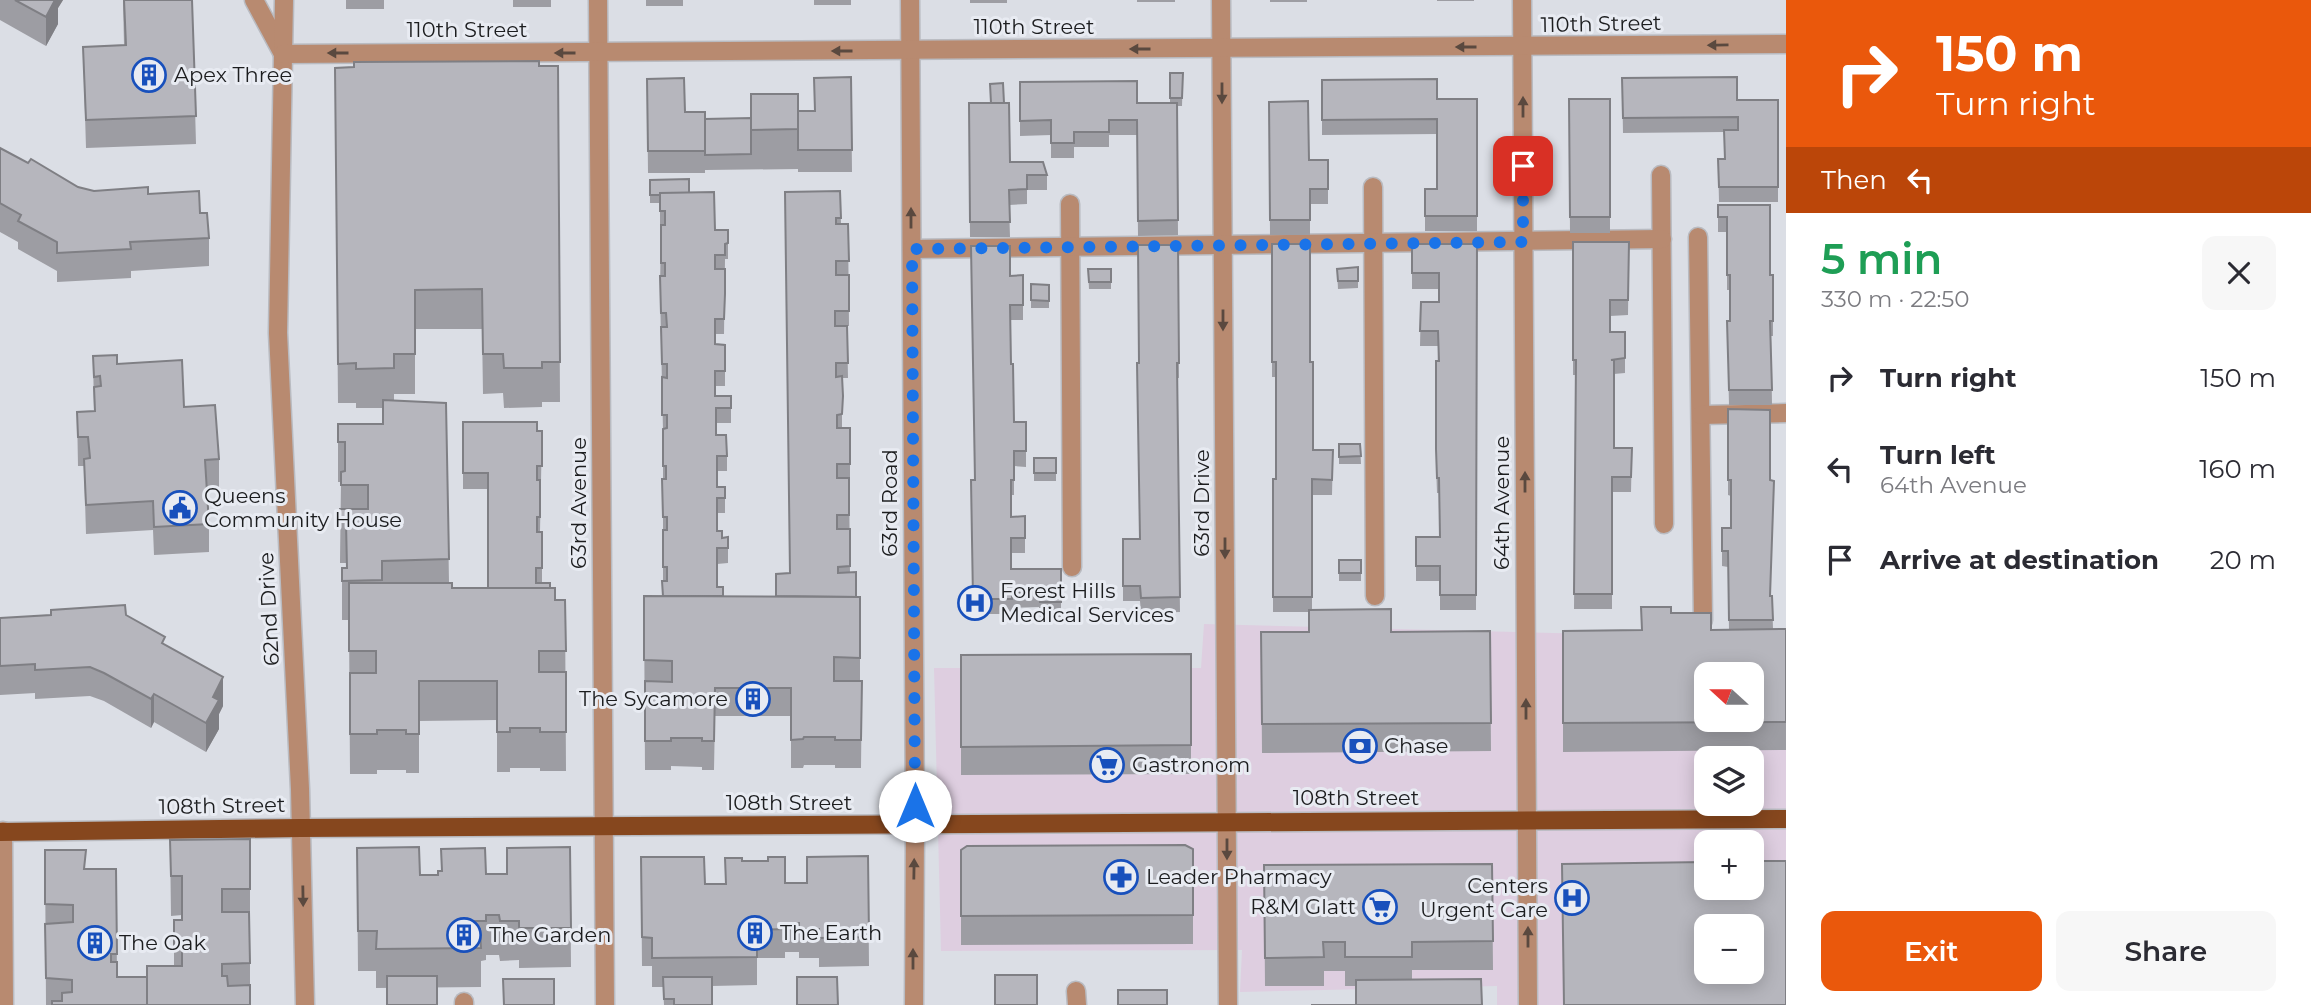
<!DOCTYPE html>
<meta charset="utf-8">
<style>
body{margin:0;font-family:Montserrat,sans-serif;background:#f7f7f7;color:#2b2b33;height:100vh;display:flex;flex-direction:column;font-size:26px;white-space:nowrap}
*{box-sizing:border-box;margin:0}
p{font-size:23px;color:#7c7c81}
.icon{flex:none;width:38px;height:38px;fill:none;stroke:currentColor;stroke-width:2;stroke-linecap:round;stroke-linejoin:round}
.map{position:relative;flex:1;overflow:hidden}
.sheet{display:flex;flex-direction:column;background:#fff;width:525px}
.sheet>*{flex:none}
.hud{background:#ea580c;color:#fff;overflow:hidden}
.needle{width:46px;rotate:291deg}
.tools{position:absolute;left:1694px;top:662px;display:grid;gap:14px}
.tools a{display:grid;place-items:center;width:70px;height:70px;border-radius:14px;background:#fff;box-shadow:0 4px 18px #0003;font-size:35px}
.pin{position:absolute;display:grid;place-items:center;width:60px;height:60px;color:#fff;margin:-30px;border-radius:14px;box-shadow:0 4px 10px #0006}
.me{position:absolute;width:77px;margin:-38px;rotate:0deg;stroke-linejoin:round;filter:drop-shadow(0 0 5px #0008)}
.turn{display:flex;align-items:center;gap:24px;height:147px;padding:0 35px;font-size:32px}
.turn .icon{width:91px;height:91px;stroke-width:2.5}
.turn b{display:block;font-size:49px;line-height:60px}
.then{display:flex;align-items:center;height:66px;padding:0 35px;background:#0003;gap:14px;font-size:26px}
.round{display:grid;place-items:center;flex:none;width:74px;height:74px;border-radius:14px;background:#f7f7f7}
.headline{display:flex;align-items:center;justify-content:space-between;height:119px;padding:0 35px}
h1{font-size:42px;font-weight:600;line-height:52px;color:#1e9e55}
.cta{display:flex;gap:14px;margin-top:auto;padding:14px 35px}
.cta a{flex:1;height:80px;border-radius:14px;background:#ea580c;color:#fff;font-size:28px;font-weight:600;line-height:80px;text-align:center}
.cta a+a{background:#f7f7f7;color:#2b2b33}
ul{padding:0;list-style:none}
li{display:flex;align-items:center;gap:21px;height:91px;padding:0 35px}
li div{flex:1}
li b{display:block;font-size:26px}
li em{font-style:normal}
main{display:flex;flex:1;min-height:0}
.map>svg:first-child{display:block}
</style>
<main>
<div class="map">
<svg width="1786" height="1005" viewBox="0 0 1786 1005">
<rect width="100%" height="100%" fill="#dbdee5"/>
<!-- commercial -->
<path fill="#decee0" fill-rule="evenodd" d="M1204,624L1786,639V1005H1497V986L1240,992L1242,950L941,951L934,668H1201ZM1706,674H1752V719H1706ZM1706,758H1752V803H1706ZM1706,842H1752V887H1706ZM1706,926H1752V971H1706Z"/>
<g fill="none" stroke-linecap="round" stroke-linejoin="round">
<!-- minor casing -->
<g stroke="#b9bbc1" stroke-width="21">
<g id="minor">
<path d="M254,0L283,54"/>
<path d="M284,0L278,333L300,789L305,1005"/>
<path d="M598,0L605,1005"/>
<path d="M910,0L915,825L914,1005"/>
<path d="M1221,0L1228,1005"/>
<path d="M1522,0L1528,1005"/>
<path d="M283,54L1786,44"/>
<path d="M1661,175L1664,524"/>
<path d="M1373,187L1375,596"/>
<path d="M1070,204L1072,567"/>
<path d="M1698,237L1703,620"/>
<path d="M912,249L1662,239"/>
<path d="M1701,415L1786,413"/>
<path d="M3,831L4,1005"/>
<path d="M1076,991L1077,1005"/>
<path d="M464,1002V1005"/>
</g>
</g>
<!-- major casing -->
<g stroke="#b9bbc1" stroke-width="21">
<path id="major" d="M0,832L301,828L1786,819"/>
</g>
<!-- minor -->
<use href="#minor" stroke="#b88a70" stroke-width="18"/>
<!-- major -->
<use href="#major" stroke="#86471e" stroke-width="18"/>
</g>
<!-- wall -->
<g fill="#9d9da3">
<path d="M0,0H63L58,8V24L46,46L0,20Z"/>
<path d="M123,0H192L196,144L86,148L83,47L124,45Z"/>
<rect x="346" y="0" width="38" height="9"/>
<rect x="513" y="0" width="38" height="7"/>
<rect x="646" y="0" width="37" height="6"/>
<rect x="814" y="0" width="37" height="5"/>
<rect x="970" y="0" width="37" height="3"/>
<rect x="1137" y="0" width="38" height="2"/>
<rect x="1270" y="0" width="37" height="2"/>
<rect x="1437" y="0" width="37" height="1"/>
<path d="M558,66L560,402H542V407L504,408L503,393L483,394L482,329H415V394H394V401L446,403L449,583L452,588H488V489H463V422L542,431L540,532H542V583L550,588L555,600H565L566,771H540V768H510V772H497V720L419,721V773H406V770H377V774H350L349,620H342V568H346V563H340L341,482H338V424H383V408H356V403H338L335,68Z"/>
<path d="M1170,73H1183L1182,106H1177L1178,235L1138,236L1137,135H1109V147H1074V158H1051V135L1020,136V82L1137,103H1170Z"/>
<path d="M851,77L852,172H798V167V169L705,170V173H648L647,79L685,112L705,119L751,118L798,111H815Z"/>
<path d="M1622,78L1737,100H1778V202H1719L1718,159H1724V132L1623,133Z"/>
<path d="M1322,80L1437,99H1477V231H1425V189H1437V134L1322,135Z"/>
<path d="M1569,99H1610V233H1570Z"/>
<path d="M1269,102L1309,160H1328V204H1310V235H1270Z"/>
<path d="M969,103H1004L1010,162L1047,175V190H1027V204L1009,205L1010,237H970Z"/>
<path d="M0,148L28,163L78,187L94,191L148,194L200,213L209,238V266L131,271V278L57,282V271L18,249V242L0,232Z"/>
<path d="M650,180L689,193L715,230L728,243V259H725L724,334H715V344L725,345V386H715V396H731V423H716V435L727,456V471H717V487H725V513H717V531L728,548V563L717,564V587L723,596H776L790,573L785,192L840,191L841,224H848L849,326H847L848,378H842V428H850V479H849L850,573L856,597H860V681H862L861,768H835V765H804L803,768H791V716H715L714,770H702V767L671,766V770H645L644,596H662L663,581V431L660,291L661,226H660V203H650Z"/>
<path d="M1718,205L1770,275H1773V336H1771L1772,405H1729L1727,321H1730V290H1727V232H1718Z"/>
<path d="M1573,242H1629L1628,315L1610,316V332H1625V373L1614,374V448H1632L1631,492H1612V609H1574L1576,375H1573Z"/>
<path d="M1272,244L1310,362L1313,450H1333L1332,495H1312V610L1391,632L1490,631L1491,751L1262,753L1261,632H1309V612H1273V479H1276V377H1272Z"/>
<path d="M1412,244H1477L1476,610H1440V581H1416V537H1440L1439,493H1437L1436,464L1438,346H1420L1421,302H1439V289H1412Z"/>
<path d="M1178,245L1179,378H1177L1180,612L1141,613L1140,601H1123V539H1140Z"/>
<path d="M1358,267V288L1338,289L1337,269Z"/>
<path d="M1088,269H1111V289H1089Z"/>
<path d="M1023,275V320H1011V364L1014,422H1026V467L1014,466V495H1011V517L1025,516V553H1011V569H1061V617H1040L1039,607L1012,608V614H973L971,480H975L1010,276Z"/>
<path d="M1031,284L1049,285V308H1031Z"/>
<path d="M93,356L117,364L184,407L219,459V488H207L209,524V552L154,555L153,530L86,534L84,466H78L77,412L94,411Z"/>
<path d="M1728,409L1770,480L1771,596H1772L1773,629H1786V750L1563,752V631L1641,630L1671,613L1711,630H1729L1728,567L1722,566V528H1731V496L1728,495Z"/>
<path d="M1339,444H1360L1361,464H1339Z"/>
<rect x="1034" y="458" width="22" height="23"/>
<rect x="1339" y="560" width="22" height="21"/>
<path d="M126,615L165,645L223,706L219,714V729L206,752L154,722L151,728L104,701L90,696L35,699V693L0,695V618Z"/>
<path d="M1191,654V774L961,775V655Z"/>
<path d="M250,839V1005H46L45,850L86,869H116L117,977H147L174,966V920H182V915L171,916L170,840Z"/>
<path d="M570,847L571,967L519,968V960L500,961L499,955H486V960L481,961V987L376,988V971H358L357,848L420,875L507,874Z"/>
<path d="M1193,849V944L961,945V850Z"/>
<path d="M868,856L869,966L819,967V958H799V952H785V958H757V985L712,986V1005H664L663,987H652V966H642L641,857L705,884H725L742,861L785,883H807Z"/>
<path d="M1492,864L1493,970H1412V980L1356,1005V986H1345V971H1324V986H1265L1264,865Z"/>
</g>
<!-- shaded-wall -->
<g fill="#7f7f84">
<path d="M52,0H63L58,8V24L46,46V17Z"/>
<path d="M223,677V706L219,714V729L206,752V723L213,697Z"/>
<path d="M154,694V722L151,728V699Z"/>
</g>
<!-- building -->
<g fill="#b6b6bd" stroke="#7f7f84" stroke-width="2" fill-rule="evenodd">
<path d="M15,0H55L46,17Z"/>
<path d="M124,0H192L196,116L86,120L83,47L126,45Z"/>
<path d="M539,61V66H558L560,362H542V368H504L503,354H483L482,289L415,290V354H394V368L356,369V363L338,364L335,68L354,67V62Z"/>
<path d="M1170,73H1183L1182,98H1170Z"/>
<path d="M851,77L852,150H798V111H815L814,78Z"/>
<path d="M1737,77V100H1778V187H1719L1718,159H1725L1724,130H1738V117L1623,118L1622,78Z"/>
<path d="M684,78L685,112H705V151H648L647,79Z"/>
<path d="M1437,79V99H1477V216H1425V189H1437V119L1322,120V80Z"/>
<path d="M1137,81V103H1177L1178,220L1138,221L1137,120H1109V132H1074V143H1051V120L1020,121V82Z"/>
<path d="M1003,83L1004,103H991L990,84Z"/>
<path d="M751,94H798V129L751,130Z"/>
<path d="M1569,99H1610V217H1570Z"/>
<path d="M1308,101L1309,160H1328V189H1310V220H1270L1269,102Z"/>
<path d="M969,103H1009L1010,162H1043L1047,175H1027V189L1009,190L1010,222H970Z"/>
<path d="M751,118V154L705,155V119Z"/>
<path d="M0,148L28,163L31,159L78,187L94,191L148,187V194L199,191L200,213H207L209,238L130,242L131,249L57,253V242L18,221L21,215L0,203Z"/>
<path d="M689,179V193H660V195H650V180Z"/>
<path d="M840,191L841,218H836V224H848L849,261H836V275H849V311H835V326H847L848,363H836V377L842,376L843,396L842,414L837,415V428H850V464H837V478H849V515H837V529H850V566L838,567V573L856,572V597L776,596V574L790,573L785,192Z"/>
<path d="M714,192L715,230H728V243L725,244V255H715V269H725V294L724,319H715V344L725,345V371H715V396H731V408H716V435H726L727,456H717V487H725V498H717V531H722V538L728,537V548H717V587H723V596H663L662,581H667V567H663V530H667V517H663L662,479H666V466H663V429L667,428V415H662V377L667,378V364H662L661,327H667L666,313H661L660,276H665V263H661V225H665V211H660V193Z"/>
<path d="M1718,205H1770V275H1773V321H1770L1772,390H1729L1727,321H1730V275H1727V217H1718Z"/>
<path d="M1573,242H1629L1628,300H1610V332H1625V358L1611,360H1614V448H1632L1631,477H1612V594H1574L1576,360H1573Z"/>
<path d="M1272,244H1310V362H1313V450H1333L1332,480L1312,479V597H1273V479H1276V362H1272Z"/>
<path d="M1412,244H1477L1476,595H1440V566H1416V537H1440L1439,478H1437L1436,449V361H1439L1438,331H1420L1421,302H1439V273H1412Z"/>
<path d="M1138,245H1178L1179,363H1177L1180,597L1141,598L1140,586H1123V539H1140L1137,363H1139Z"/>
<path d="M971,246H1010V276L1023,275V305H1010L1011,364H1013L1014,422H1026V451H1014V480H1011V517L1025,516V538H1011V569H1061V602H1040L1039,592L1012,593V599H973L971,480H975Z"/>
<path d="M1358,267V281H1338L1337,269Z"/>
<path d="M1088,269H1111V282H1089Z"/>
<path d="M1031,284L1049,285V301L1031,300Z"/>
<path d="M117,355V364L182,360L184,407L215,405L219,459L205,460L209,524L154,527L153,501L86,505L84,459L90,458L88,437H78L77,412L95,411L94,387L101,386L100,376L94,377L93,356Z"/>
<path d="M383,400L446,403L449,559L382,561V580L342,581V568H347L346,523H340V509H368V485H341V472L345,471V442H338V424H383Z"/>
<path d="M1728,409L1770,410V480L1774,481L1770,596H1772L1773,620H1729L1728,551H1722V528H1731V480H1728Z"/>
<path d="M463,422H537V431H542V466H537V480H540V517H537V532H542V568H536V583H550V588H488V473H463Z"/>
<path d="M1339,444H1360L1361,456L1339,457Z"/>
<rect x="1034" y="458" width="22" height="15"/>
<rect x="1339" y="560" width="22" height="13"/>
<path d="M349,583H452V588H555V600H565L566,651H539V672H566V732H540V728H510V732H497V681H419V734H406V730H377V734H350V673H376V651H349Z"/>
<path d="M644,596L860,597V658L834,657V681H862L861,740H835V737H804L803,739L791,740V688H715L714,741H702V738H671V741H645V681L672,682V661L644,660Z"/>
<path d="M125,605L126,615L165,637L162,643L223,677L213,697L219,700L206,723L154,694L151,699L104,673L90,667L35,670V664L0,666V618L51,615V610Z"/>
<path d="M1641,607H1671V613H1711V630L1786,629V722L1563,723V631L1642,630ZM1706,674H1752V719H1706Z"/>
<path d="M1391,609V632L1490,631L1491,723L1262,724L1261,632H1309V610Z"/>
<path d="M1191,654V745L961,747V655Z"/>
<path d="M250,839V889H222V912H249L250,963L222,964V976H227L228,986L250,985V1005H147V966H182V947H174V920H182V876H171L170,840Z"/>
<path d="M1185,845L1193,849V915L961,916V850L967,846Z"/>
<path d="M419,847L420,875H438V871H442L441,849L485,848L486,874H507V848L570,847L571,928H519V921H500L499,915H486V921H458V929H480L481,948L376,949L377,931H358L357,848Z"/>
<path d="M45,850H86L84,869H116L117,954H111V962H117V977H147V1005H52V1001H62V993L72,992V980L46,978L45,924L73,922V905L45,904Z"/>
<path d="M868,856L869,937L819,938V929H799V923L785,924V929L757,930V957L652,958V938L642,937L641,857H704L705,884H726L725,858H742V861H768V857H785V883H807V857Z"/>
<path d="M1752,861H1786V1005H1564L1562,864L1706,862V887H1752ZM1706,926H1752V971H1706Z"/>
<path d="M1492,864L1493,941L1412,942V957H1345V942H1323L1324,957L1265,958L1264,865Z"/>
<rect x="995" y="975" width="42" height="30"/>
<rect x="387" y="976" width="50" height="29"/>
<path d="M663,977H712V1005H674V999H664Z"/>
<path d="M797,977H837L838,1005H797Z"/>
<path d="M503,979H554V1005H504Z"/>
<path d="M1481,979L1482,1005H1311H1356V980Z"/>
<rect x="1118" y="990" width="49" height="15"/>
</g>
<!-- one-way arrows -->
<defs><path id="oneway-solid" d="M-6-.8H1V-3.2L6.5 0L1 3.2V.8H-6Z" transform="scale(1.75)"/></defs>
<g fill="#5a493f">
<use href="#oneway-solid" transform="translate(1718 45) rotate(179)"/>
<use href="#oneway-solid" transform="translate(1466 47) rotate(180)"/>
<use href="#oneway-solid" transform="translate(1140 49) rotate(180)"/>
<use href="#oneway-solid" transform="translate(842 51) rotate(180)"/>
<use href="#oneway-solid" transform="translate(338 53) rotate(180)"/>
<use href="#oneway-solid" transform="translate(565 53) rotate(180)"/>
<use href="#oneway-solid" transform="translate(1222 93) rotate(90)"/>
<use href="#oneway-solid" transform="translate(1523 107) rotate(-90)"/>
<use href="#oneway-solid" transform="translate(911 218) rotate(-90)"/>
<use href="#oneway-solid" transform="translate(1223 320) rotate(90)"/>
<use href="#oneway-solid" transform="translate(1525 482) rotate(-90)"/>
<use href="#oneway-solid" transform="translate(1225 548) rotate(90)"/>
<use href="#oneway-solid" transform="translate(1526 709) rotate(-90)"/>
<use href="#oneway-solid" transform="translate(1227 849) rotate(90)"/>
<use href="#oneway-solid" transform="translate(914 869) rotate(-89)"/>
<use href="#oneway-solid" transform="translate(303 896) rotate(89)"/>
<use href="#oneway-solid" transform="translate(1528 937) rotate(-90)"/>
<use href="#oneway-solid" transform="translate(913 959) rotate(-90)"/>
</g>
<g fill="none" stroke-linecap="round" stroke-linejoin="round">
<!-- route -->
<path stroke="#1a73e8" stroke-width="12" stroke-dasharray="0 21.6" d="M915,806L912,249L1523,242V166"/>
</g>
<!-- icons -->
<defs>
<g id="building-ring" transform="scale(1.75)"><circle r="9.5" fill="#e8ebf2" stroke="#1850bc" stroke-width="1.5"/><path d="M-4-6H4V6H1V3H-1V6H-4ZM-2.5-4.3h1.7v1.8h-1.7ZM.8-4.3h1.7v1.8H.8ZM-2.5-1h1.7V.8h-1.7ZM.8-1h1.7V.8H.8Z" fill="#1850bc"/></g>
<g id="civic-ring" transform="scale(1.75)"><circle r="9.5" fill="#e8ebf2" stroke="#1850bc" stroke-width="1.5"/><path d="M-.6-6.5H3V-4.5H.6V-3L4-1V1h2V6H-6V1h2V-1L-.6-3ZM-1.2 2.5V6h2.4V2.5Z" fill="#1850bc"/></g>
<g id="hospital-ring" transform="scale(1.75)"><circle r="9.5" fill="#e8ebf2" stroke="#1850bc" stroke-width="1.5"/><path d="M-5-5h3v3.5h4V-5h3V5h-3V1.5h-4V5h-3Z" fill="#1850bc"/></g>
<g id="bank-ring" transform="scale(1.75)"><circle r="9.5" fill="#e8ebf2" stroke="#1850bc" stroke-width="1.5"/><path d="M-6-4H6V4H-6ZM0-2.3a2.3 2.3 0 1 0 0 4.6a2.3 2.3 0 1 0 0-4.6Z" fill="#1850bc"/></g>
<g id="supermarket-ring" transform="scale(1.75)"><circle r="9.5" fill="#e8ebf2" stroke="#1850bc" stroke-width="1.5"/><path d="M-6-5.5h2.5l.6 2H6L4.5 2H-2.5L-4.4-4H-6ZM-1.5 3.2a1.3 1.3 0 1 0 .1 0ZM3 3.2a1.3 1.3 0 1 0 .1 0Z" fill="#1850bc"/></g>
<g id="pharmacy-ring" transform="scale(1.75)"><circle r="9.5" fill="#e8ebf2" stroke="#1850bc" stroke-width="1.5"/><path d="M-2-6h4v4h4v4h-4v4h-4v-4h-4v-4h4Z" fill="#1850bc"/></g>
</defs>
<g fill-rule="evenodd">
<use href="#building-ring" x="149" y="75"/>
<use href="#civic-ring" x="180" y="508"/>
<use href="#hospital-ring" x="975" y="603"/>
<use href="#building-ring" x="753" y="699"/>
<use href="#bank-ring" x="1360" y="746"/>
<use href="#supermarket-ring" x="1107" y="765"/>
<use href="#pharmacy-ring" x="1121" y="877"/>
<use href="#hospital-ring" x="1572" y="898"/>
<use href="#supermarket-ring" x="1380" y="907"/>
<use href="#building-ring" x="755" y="933"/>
<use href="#building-ring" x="464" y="935"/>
<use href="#building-ring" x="95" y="943"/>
</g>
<g text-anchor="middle" stroke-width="6" stroke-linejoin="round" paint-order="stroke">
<!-- street labels -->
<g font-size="21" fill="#1c1d1f" stroke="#e8ebf2">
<text transform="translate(1601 24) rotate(-1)" y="7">110th Street</text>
<text x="1034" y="34">110th Street</text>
<text x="467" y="37">110th Street</text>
<text transform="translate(579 503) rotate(-90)" y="7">63rd Avenue</text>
<text transform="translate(890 503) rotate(-90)" y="7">63rd Road</text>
<text transform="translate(1202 503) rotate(-90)" y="7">63rd Drive</text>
<text transform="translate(1502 503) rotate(-90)" y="7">64th Avenue</text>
<text transform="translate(269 609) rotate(-93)" y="7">62nd Drive</text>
<text x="1356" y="805">108th Street</text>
<text x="789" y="810">108th Street</text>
<text transform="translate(222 806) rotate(-1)" y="7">108th Street</text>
</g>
<!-- poi labels -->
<g font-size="21" fill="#1c1d1f" stroke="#e8ebf2" text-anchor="start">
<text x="174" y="82">Apex Three</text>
<text x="204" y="503">Queens<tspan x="204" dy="24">Community House</tspan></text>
<text x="1000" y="598">Forest Hills<tspan x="1000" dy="24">Medical Services</tspan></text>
<text x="728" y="706" text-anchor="end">The Sycamore</text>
<text x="1384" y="753">Chase</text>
<text x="1132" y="772">Gastronom</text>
<text x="1146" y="884">Leader Pharmacy</text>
<text x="1548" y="893" text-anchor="end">Centers<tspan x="1548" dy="24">Urgent Care</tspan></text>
<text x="1356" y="914" text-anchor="end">R&amp;M Glatt</text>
<text x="780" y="940">The Earth</text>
<text x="489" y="942">The Garden</text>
<text x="119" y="950">The Oak</text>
</g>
</g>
</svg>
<div class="tools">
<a><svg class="needle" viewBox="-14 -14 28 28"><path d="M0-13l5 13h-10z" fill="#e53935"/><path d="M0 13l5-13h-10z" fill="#7c7c81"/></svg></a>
<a><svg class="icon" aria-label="layers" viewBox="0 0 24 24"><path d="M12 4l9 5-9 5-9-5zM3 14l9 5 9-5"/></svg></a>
<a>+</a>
<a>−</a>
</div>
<div class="pin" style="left:1523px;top:166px;background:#d93025"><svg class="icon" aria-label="arrive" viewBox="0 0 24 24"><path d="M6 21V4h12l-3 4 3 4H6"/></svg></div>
<svg class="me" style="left:915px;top:806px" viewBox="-20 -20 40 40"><circle r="19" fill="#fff"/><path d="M0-13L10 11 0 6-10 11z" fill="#1a73e8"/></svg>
</div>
<section class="sheet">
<div class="hud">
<div class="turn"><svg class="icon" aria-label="right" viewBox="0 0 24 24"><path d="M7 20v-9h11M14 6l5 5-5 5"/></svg><div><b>150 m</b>Turn right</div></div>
<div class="then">Then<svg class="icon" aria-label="left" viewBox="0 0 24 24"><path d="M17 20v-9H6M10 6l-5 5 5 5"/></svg></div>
</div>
<div class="headline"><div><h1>5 min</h1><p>330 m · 22:50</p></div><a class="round"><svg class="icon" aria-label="close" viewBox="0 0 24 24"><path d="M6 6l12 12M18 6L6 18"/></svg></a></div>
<ul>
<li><svg class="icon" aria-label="right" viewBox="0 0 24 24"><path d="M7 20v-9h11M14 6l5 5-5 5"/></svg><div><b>Turn right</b></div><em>150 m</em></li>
<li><svg class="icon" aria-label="left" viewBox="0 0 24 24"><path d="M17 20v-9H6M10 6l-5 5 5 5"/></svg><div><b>Turn left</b><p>64th Avenue</p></div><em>160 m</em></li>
<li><svg class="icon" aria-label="arrive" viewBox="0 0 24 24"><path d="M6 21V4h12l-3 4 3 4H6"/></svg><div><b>Arrive at destination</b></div><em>20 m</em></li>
</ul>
<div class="cta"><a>Exit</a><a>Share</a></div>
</section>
</main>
